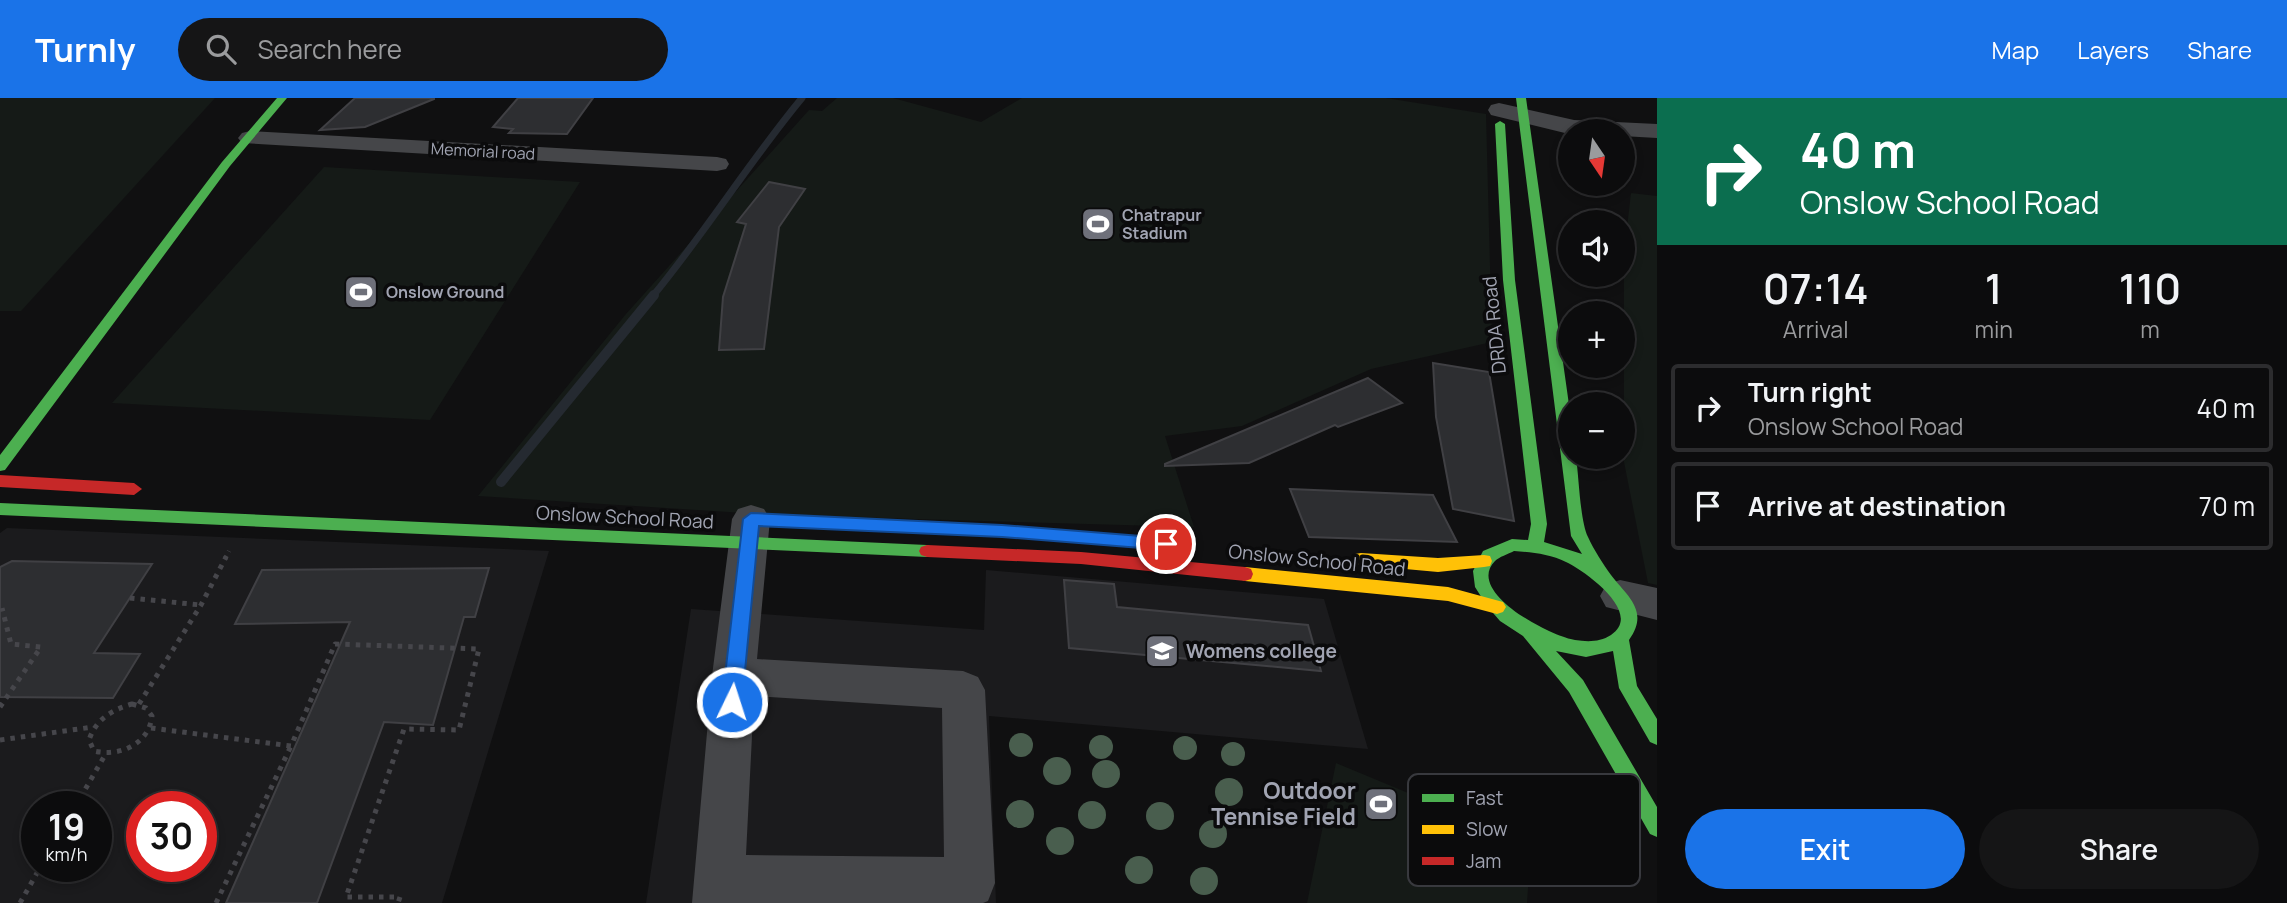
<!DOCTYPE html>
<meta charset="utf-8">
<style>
body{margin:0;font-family:Manrope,sans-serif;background:#151516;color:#f1f3f6;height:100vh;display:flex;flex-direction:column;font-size:26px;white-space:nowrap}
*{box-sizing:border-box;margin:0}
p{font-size:23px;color:#9a9b9d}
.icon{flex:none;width:38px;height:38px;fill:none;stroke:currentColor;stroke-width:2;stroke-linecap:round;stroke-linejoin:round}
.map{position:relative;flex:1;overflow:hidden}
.drawer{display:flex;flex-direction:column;background:#0c0c0d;width:630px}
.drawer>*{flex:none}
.hud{background:#0b6e4f;color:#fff;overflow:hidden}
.needle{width:46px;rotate:167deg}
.tools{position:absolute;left:1558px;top:21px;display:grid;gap:14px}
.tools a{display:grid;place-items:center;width:77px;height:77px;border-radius:50%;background:#0c0c0d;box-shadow:0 4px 10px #0003,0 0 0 2px #2c2c2e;font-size:35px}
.speed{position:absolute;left:21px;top:693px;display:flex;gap:14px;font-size:35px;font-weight:700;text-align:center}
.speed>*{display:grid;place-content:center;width:91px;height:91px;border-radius:50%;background:#0c0c0d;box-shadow:0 4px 10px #0003,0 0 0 2px #2c2c2e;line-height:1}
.speed small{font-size:18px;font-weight:400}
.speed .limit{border:10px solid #d22;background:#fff;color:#111}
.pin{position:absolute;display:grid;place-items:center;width:60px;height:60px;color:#fff;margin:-30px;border:4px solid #fff;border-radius:50%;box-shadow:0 2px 7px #0007}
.me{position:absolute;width:77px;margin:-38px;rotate:4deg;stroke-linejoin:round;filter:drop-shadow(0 0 5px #0008)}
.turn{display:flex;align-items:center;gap:24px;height:147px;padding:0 28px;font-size:32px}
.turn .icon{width:91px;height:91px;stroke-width:2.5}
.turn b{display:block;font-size:49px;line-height:60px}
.eta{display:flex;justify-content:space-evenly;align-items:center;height:119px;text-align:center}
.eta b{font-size:42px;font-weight:600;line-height:49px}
.button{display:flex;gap:14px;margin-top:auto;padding:14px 28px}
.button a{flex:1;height:80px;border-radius:42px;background:#1a73e8;color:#fff;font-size:28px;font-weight:600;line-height:80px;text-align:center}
.button a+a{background:#151516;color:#f1f3f6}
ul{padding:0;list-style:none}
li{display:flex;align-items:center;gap:21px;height:88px;margin:0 14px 10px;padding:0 14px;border:4px solid #2c2c2e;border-radius:7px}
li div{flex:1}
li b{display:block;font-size:26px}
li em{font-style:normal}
header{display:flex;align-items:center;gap:42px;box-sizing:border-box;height:98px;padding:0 35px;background:#1a73e8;color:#fff}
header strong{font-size:33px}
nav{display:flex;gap:38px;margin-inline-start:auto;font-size:24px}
.search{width:490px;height:63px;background:#151516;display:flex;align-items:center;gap:18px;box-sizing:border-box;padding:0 24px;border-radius:38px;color:#9a9b9d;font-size:26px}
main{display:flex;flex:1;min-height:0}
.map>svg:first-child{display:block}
</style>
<header>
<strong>Turnly</strong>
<div class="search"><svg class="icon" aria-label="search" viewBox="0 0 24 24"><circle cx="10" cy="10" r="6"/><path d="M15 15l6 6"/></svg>Search here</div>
<nav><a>Map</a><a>Layers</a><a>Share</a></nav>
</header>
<main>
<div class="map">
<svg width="1657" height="805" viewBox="0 0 1657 805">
<rect width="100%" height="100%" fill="#101011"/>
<!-- built -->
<g fill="#1b1b1d" fill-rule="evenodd">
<path d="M7,430L549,453L442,805H0V435ZM37,709H96V768H37ZM142,709H201V768H142Z"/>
<path d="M986,472L1324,501L1368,651L989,618L996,805H646L691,511L984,532Z"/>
</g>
<!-- green -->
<g fill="#151a17">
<path d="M0,0H215L21,213H0Z"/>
<path d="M837,0H893L981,24L1022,0H1386L1486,16L1492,244L1371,271L1242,328L1165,338L1194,429L776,417L478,398L626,216L809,12L822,13Z"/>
<path d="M324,69L580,84L430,322L112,305Z"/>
<path d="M1631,95L1657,98V487L1648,485L1624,364V156Z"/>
<path d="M1336,665L1531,746L1527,805H1307Z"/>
</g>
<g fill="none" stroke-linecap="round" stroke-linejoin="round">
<!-- stream-far1 -->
<path stroke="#252a31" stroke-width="7" d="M652,199C705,135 749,64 802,0"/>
<!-- stream -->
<path stroke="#252a31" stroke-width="10" d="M501,384L654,197"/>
</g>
<!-- building -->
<g fill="#2d2e31" stroke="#404044" stroke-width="2">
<path d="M355,0H434V1L365,29L320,32Z"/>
<path d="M518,0H593L567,36L509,35L513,31L493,29Z"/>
<path d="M769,84L805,91L779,129L764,251L719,252L723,199L746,126L737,124Z"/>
<path d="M1433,265L1489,274L1514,423L1453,411L1436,319Z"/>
<path d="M1368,280L1402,305L1338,329L1335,327L1249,365L1165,368V366Z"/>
<path d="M1290,391L1433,397L1457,444L1309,439Z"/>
<path d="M12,463L152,466L94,555L140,556L113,600L0,599V469Z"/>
<path d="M489,470L475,519H464L433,627L384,624L317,805H226L350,524L235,526L262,472Z"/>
<path d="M1064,482L1114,486L1117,509L1308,527L1321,573L1069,550Z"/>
</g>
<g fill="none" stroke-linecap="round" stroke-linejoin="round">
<!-- path-far1 -->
<path stroke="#46464b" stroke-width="4.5" stroke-dasharray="3.5 5" stroke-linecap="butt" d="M225,461L229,453"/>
<!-- path -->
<g stroke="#46464b" stroke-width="5" stroke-dasharray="4.5 6" stroke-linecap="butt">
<path d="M130,500L201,507"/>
<path d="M132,606L146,610L152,618C149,646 120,659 94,653L89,642C96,621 112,612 132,606Z"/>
<path d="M139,606L201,507L226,459"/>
<path d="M0,609L41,549L11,546L2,510"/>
<path d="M151,630L291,648L335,546L479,551L459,632L404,631L346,799H400L398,805"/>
<path d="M0,642L93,629"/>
<path d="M75,709L105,657"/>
<path d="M20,805L41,768"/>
<path d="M216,805L291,648"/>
</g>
<!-- street -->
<g fill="#454649" fill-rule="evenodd">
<path d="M1499,5L1574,22L1657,26V40L1622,38V33H1570L1569,36L1491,17L1488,12L1491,7Z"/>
<path d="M250,33L717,59L726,61L729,66L726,71L717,73L242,45L238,40L242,35Z"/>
<path d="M751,407L764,411L770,421L757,561L963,573L978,579L985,592L995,785L988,803L983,805H692L712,578L732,421L738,411ZM754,598L942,610L944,759L746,757Z"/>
<path d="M1620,482L1657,490V522L1606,509L1600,498L1606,487Z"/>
</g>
<!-- fast -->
<g fill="#4caf50" fill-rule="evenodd">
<path d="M277,0H287L230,68L5,372L0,373V357L222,64Z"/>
<path d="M1516,0H1526L1570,314V359H1576C1579,379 1580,423 1588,439C1594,452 1603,466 1611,477C1627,498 1650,513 1629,542L1637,588L1657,621V647L1650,644L1619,590L1613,553L1586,559L1556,553L1583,582L1657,709V739L1650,736L1569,594L1523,538L1500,523L1487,508L1475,489L1473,473L1483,453L1512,441L1528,442L1531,426L1503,182L1495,26L1500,23L1505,26L1515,182L1547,426L1544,444L1582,456L1571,438ZM1514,453C1531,454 1550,456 1566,464C1585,473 1644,515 1611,537C1600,544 1588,544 1575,542C1552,539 1464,494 1495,463C1499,459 1508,456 1514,453Z"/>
<path d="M0,405L927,447L933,449L935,453L933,457L927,459L0,417Z"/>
</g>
<!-- slow -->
<g fill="#ffc107" fill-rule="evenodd">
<path d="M1361,455L1438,460L1484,457L1490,458L1492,463L1490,468L1484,469L1438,474L1361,467L1355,466L1353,461L1355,456Z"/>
<path d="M1245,469L1448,489L1503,504L1506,509L1503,514L1497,516L1448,503L1245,483L1239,481L1237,476L1239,471Z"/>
</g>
<!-- jam -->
<g fill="#c62828" fill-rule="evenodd">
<path d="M0,377L134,385L142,391L134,397L0,389Z"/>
<path d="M927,447L1081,454L1245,469L1251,471L1253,476L1251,481L1245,483L1081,466L927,459L921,457L919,453L921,449Z"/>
</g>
</g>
<!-- trees -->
<g fill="#495e4e">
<circle cx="1021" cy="647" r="12"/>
<circle cx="1101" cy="649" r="12"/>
<circle cx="1185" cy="650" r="12"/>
<circle cx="1233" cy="656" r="12"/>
<circle cx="1057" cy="673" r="14"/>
<circle cx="1106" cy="676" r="14"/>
<circle cx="1229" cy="694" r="14"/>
<circle cx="1020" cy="716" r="14"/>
<circle cx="1092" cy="717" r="14"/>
<circle cx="1160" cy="718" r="14"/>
<circle cx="1213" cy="736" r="14"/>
<circle cx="1060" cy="743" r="14"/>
<circle cx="1139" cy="772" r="14"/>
<circle cx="1204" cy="783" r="14"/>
</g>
<!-- route -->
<path fill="#1a73e8" stroke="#114b97" stroke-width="2" d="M751,415L1002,427L1166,440L1174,446L1166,452L1002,439L759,428L742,604L739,610L732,612L725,610L722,604L743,421Z"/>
<!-- icons -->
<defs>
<g id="stadium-square" transform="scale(1.75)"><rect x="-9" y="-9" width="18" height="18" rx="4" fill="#6e707a" stroke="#0b0b0c"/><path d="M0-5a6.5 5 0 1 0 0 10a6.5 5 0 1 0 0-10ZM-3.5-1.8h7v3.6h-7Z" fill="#fff"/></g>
<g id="university-square" transform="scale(1.75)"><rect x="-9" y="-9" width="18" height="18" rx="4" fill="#6e707a" stroke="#0b0b0c"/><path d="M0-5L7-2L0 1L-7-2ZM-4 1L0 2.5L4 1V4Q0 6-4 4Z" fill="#fff"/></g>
</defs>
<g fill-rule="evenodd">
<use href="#stadium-square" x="1098" y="126"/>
<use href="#stadium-square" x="361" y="194"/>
<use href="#university-square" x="1162" y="553"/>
<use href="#stadium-square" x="1381" y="706"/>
</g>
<g text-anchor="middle" stroke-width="7" stroke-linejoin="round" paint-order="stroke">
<!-- far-street labels -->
<g font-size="16" fill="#a1a4b2" stroke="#0b0b0c">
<text transform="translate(483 53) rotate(3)" y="6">Memorial road</text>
</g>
<!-- far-poi labels -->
<g font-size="16" font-weight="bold" fill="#a1a4b2" stroke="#0b0b0c" text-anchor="start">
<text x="1122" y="123">Chatrapur<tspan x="1122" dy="18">Stadium</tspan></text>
<text x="386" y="200">Onslow Ground</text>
</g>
<!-- street labels -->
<g font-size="19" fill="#a1a4b2" stroke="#0b0b0c">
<text transform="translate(1494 227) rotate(-96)" y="7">DRDA Road</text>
<text transform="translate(625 419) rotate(3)" y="7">Onslow School Road</text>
<text transform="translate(1317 462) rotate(6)" y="7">Onslow School Road</text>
</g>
<!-- poi labels -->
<g font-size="19" font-weight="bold" fill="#a1a4b2" stroke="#0b0b0c" text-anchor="start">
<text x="1186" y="560">Womens college</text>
</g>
<!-- near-poi labels -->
<g font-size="23" font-weight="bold" fill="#a1a4b2" stroke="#0b0b0c" text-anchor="end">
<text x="1356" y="701">Outdoor<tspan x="1356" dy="26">Tennise Field</tspan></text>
</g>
</g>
<!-- legend -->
<rect x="1408" y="676" width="232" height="112" rx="10" fill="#0b0b0c" stroke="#38393e" stroke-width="2"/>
<rect x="1422" y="696" width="32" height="8" fill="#4caf50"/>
<rect x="1422" y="727" width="32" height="9" fill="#ffc107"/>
<rect x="1422" y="759" width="32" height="8" fill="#c62828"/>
<g font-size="19" fill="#a1a4b2">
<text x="1466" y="707">Fast</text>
<text x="1466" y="738">Slow</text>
<text x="1466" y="770">Jam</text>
</g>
</svg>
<div class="tools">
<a><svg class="needle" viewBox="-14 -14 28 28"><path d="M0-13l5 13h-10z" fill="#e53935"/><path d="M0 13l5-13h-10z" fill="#9a9b9d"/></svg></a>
<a><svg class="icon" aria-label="sound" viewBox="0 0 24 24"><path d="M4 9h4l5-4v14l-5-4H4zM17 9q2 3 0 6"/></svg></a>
<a>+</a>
<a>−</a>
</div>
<div class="speed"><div>19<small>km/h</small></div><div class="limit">30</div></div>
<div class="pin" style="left:1166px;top:446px;background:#d93025"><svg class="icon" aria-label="arrive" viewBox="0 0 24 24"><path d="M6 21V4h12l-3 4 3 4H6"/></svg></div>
<svg class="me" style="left:732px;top:604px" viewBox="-20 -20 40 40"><circle r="17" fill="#1a73e8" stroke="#fff" stroke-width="3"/><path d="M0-11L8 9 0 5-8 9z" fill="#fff"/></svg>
</div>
<section class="drawer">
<div class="hud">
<div class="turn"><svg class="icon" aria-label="right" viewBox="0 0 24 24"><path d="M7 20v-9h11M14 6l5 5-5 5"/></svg><div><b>40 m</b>Onslow School Road</div></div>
</div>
<div class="eta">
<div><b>07:14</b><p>Arrival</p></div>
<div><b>1</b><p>min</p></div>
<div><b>110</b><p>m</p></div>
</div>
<ul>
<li><svg class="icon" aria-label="right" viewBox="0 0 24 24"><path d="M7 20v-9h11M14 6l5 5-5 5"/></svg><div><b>Turn right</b><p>Onslow School Road</p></div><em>40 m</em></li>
<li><svg class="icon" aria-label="arrive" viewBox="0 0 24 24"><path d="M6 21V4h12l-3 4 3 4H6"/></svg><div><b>Arrive at destination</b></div><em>70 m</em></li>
</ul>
<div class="button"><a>Exit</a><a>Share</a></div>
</section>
</main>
